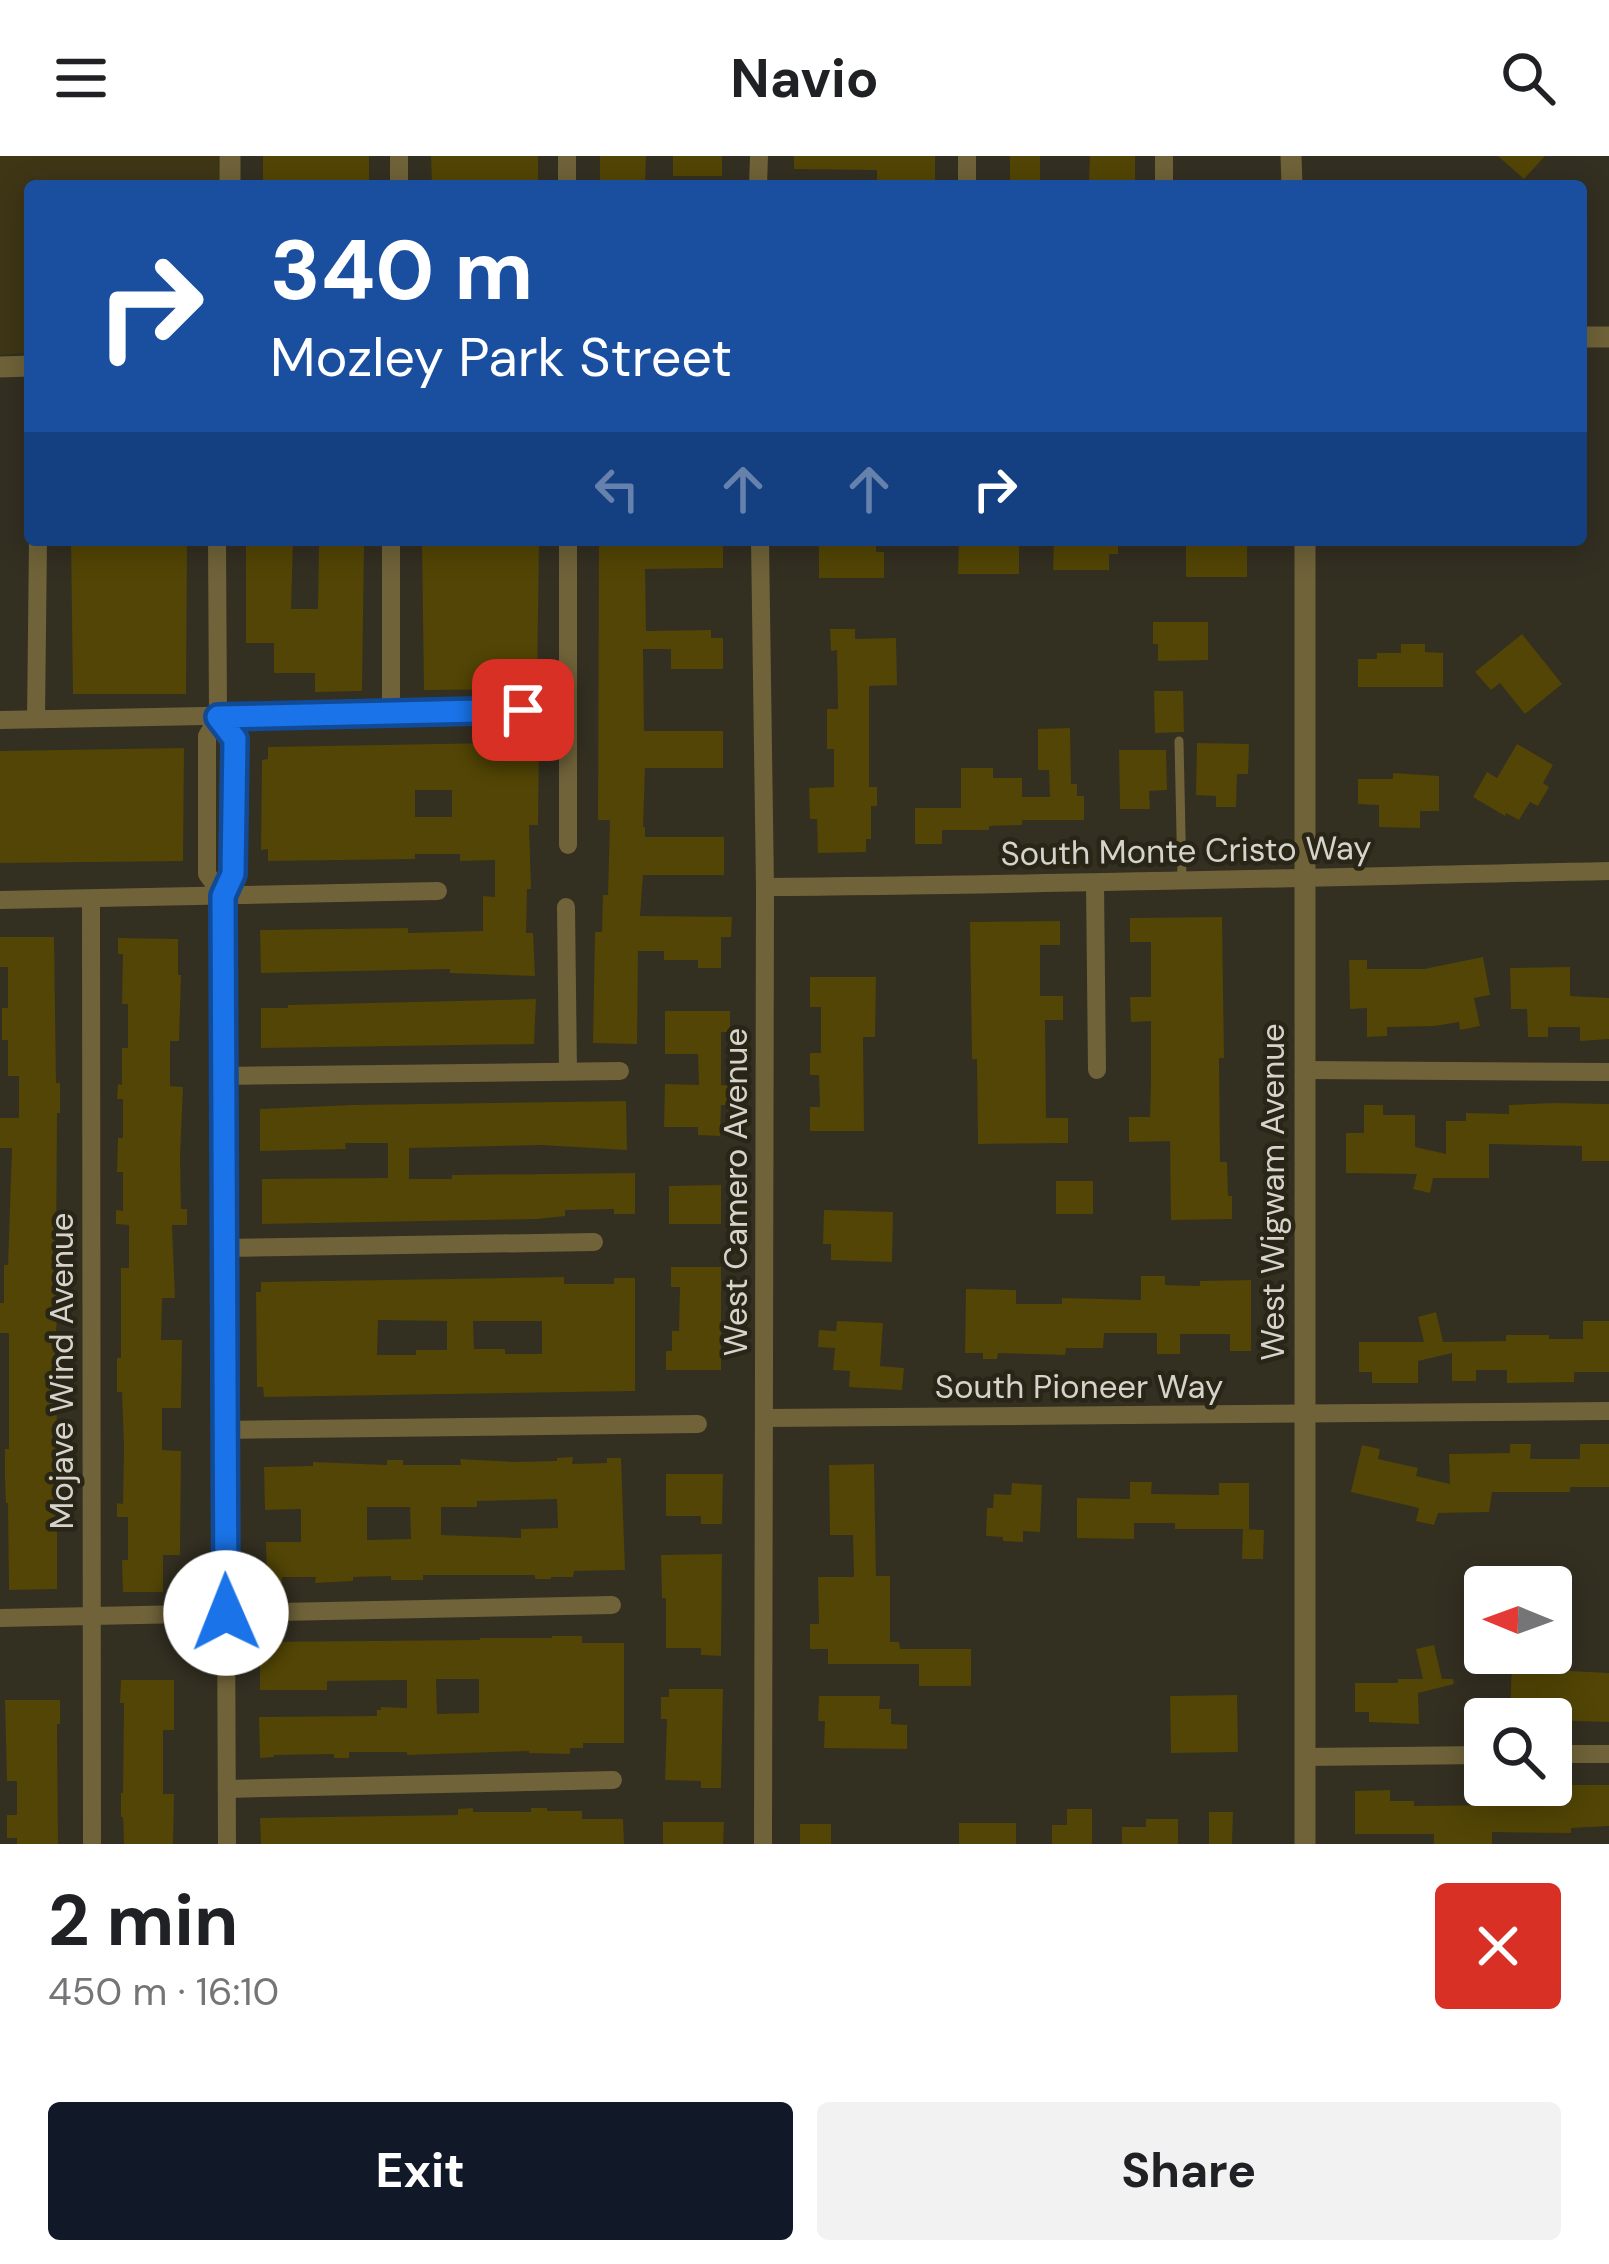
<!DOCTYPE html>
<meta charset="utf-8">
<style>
body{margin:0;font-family:"DM Sans",sans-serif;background:#f2f2f2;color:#202124;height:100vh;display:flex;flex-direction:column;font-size:45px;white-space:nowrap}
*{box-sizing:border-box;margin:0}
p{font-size:39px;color:#757577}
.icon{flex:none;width:66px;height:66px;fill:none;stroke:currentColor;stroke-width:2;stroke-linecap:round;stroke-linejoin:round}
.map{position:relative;height:1688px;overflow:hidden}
.drawer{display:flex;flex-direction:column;background:#fff;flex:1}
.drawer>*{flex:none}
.hud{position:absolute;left:24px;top:24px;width:1563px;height:366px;border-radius:12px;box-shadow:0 6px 30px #0003;background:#1a4fa0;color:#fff;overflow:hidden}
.needle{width:78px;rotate:271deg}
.buttons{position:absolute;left:1464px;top:1410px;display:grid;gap:24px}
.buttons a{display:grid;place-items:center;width:108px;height:108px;border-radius:12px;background:#fff;box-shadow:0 6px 30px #0003;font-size:60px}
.pin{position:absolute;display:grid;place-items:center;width:102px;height:102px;color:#fff;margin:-51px;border-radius:24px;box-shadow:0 6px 18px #0006}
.me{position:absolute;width:132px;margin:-66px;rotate:359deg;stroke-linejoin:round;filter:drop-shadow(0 0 9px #0008)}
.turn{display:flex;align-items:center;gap:42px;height:252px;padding:0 48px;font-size:54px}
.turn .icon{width:156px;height:156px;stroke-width:2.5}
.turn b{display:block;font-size:84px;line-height:102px}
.lanes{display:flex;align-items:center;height:114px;padding:0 48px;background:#0003;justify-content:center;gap:60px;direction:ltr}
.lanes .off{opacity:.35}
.round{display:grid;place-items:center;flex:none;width:126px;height:126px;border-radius:12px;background:#f2f2f2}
.summary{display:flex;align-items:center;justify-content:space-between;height:204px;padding:0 48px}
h1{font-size:72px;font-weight:700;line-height:90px}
.action{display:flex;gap:24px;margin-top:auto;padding:24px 48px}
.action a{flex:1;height:138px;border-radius:12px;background:#111827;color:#fff;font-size:48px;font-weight:700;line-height:138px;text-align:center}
.action a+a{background:#f2f2f2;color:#202124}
header{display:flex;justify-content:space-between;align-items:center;height:156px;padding:0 48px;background:#fff;font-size:54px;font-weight:700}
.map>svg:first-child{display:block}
</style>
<header><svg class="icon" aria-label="menu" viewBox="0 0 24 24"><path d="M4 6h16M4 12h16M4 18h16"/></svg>Navio<svg class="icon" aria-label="search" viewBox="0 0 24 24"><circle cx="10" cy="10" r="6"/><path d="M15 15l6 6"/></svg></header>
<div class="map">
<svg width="1609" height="1688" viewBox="0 0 1609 1688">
<rect width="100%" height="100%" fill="#332f21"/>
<!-- sand -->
<path fill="#3f3616" d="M0,0H218L220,30H30V197L0,199Z"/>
<!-- building -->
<g fill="#524505" fill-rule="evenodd">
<rect x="263" y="0" width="106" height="27"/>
<path d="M431,0H538V30H432Z"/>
<path d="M600,0H646L645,30H600Z"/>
<rect x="673" y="0" width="49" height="20"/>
<path d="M794,0H935V28L877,27V14L794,13Z"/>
<rect x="1010" y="0" width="30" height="24"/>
<path d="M1090,0H1135V25H1089Z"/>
<path d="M1498,0H1545L1524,23Z"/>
<path d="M71,384H187L186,538H73Z"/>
<path d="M246,384H293L291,453H318L319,389H364L362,535L315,536V517H274V487H246Z"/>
<path d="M599,384H723V412L645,413L646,475L711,474V482H723V513H671V493H643L644,575H723V612H645L643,671H645V681H724V719H643L640,760L732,761L731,781H721V812H698V804H664V795H638L637,888L593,887L595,776H602L603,739H608L610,664H598Z"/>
<path d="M819,384H876V396H884V422H819Z"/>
<path d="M959,384H1019V418H958Z"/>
<path d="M1054,384H1118V398H1109V414H1053Z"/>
<rect x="1186" y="384" width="61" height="37"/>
<path d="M539,386L537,533L424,534L422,387Z"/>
<path d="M1153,466H1208V504L1158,505V488H1153Z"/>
<path d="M830,473H855V483L896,482L897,529L869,530V631H877V650H871V683H866V696L818,697L817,663H810L809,632L834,631V593H827V553H838L837,494L831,495Z"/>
<path d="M1522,478L1562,528L1525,558L1500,527L1491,534L1475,516Z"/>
<path d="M1401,488H1425V496L1443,497V531H1358V503H1377V497H1401Z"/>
<path d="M1154,535H1183L1184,576L1155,577Z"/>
<path d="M1070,572L1071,628H1077V640H1084V664H1022V669L989,670V674H942V688H915V652H961V612H993V622H1022V641H1050L1049,614H1038V573Z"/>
<path d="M495,579L529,580V587H539L538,669H529L531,733H527L526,777H533L535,820L450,817V813L261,817L260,774L408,772V777L483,775V740L495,741V704L460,705V698H415V703L268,705V693L261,694L262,604L268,603V591L495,587ZM415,634H452V661H415Z"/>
<path d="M1197,587L1249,588L1248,618H1237L1236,651H1216V640L1196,639Z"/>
<path d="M1517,588L1553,609L1543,627L1549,631L1538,650L1530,646L1519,664L1506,657L1505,660L1473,641L1487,616L1497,622Z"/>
<path d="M184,592L183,705L0,707V595Z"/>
<path d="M1119,594H1166L1167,634L1149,635L1150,653H1120Z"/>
<path d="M1393,617L1439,620V655H1420V672L1379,671V649L1358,648V623H1393Z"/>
<path d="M1222,761L1224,902H1219L1220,1006H1227L1228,1040H1232V1063L1171,1064L1170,985L1129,986V961H1150L1151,923V865L1131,866L1130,841H1151V786H1130V762Z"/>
<path d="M1060,765V789H1040V840H1063V864H1045L1046,962H1068V987L978,988L977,903H972L970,766Z"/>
<path d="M0,781H54L56,927H60V957H57L56,1109H59V1146H64V1160L57,1161L56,1177L57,1293H63V1308H57V1433L9,1434L8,1347H6L5,1323V1293H9V1177H0V1147H4V1109H8L12,992H0V962H19V920H8V884H2V852H8V811H0Z"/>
<path d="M118,782L178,783V819H181L179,885H170V930L183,931L180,1000L181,1053H187V1069H172L175,1142H162L161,1184H182L181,1252H162V1294L181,1295L180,1399H163V1436H123L122,1404H128V1361H117V1347L123,1348L124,1290L122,1236H117V1202H121V1112H129V1069L116,1068V1054L123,1055V1016H117L118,982H123V943H117L118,928L122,929V892H128V848H122L123,798H118Z"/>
<path d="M1483,801L1490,839L1474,842L1480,870L1460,874L1459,866L1435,870L1387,871V880L1367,881V852L1350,853L1349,804H1367V813H1424Z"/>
<path d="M1570,811V840L1609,842V883L1580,885V871H1548V881H1528L1527,853H1511L1510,812Z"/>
<path d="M810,821H876L875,881H863L864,975H810V951H820L819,919H810V897H821V851H810Z"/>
<path d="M536,843L534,888L261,892V852H288V849Z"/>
<path d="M665,855H730V876H721V929L732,930L731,949H721L720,980L698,979V971H664L665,928L699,929L698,898H665Z"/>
<path d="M626,945L627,994L541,989L409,992V1023H452V1019L635,1017V1058H614V1053L565,1054V1060L537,1063L262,1068V1023L388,1022V987H345L346,993L260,995V953L352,949Z"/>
<path d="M1554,947L1609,948V1005H1582V990L1489,988V1022H1433L1430,1037L1413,1033L1417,1018L1346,1017V977H1364V949H1383V959H1415V991L1446,998V965H1466V957L1509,958V949Z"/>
<rect x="1056" y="1025" width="37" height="33"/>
<path d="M721,1029V1068H669V1030Z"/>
<path d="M824,1054L893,1056L892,1106L831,1104V1088H823Z"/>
<path d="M671,1111H721V1214H666V1195H672V1175H679L680,1131H671Z"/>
<path d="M1141,1120H1165V1129L1200,1130V1125L1251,1124V1195H1230V1178H1180V1198H1157V1177H1104L1103,1192H1066L1065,1199L998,1197L997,1203H983V1197H965L966,1133L1016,1134V1148H1062V1142L1141,1144Z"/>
<path d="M564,1121V1128H614V1122H635V1235L264,1241L263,1231H257L256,1136H261V1126ZM378,1164L447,1165V1194H416V1199H377ZM473,1165H542V1198H505V1193H474Z"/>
<path d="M1436,1156L1443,1186L1506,1185V1179H1549V1183H1583V1165H1609V1216H1574V1226L1507,1227V1214H1476V1225H1452V1197L1418,1205V1227H1372V1216H1359V1186H1424L1418,1161Z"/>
<path d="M837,1165L883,1167L880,1210L904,1212L902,1234L849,1231L850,1215L833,1214L835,1192L818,1191L819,1174L836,1175Z"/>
<path d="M1510,1288H1531L1530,1303H1580V1288H1609V1331H1570V1336H1492L1489,1356L1438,1357L1434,1369L1416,1365L1419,1352L1351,1336L1362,1289L1380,1293L1378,1303L1418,1312L1416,1320L1450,1328L1449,1298L1510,1297Z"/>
<path d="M573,1301L572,1308L607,1307V1302H621L625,1414L574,1415L573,1421H551V1423H535V1419H423V1424H391V1420L353,1421V1425L315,1427L316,1421H282V1426L267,1427L266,1386H301V1353L265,1354L264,1311L313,1310V1306L387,1309V1304H403V1309H461L460,1303L513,1306L557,1305V1302ZM557,1343L558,1372L521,1373V1382L441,1379V1351H477V1345ZM367,1351H410L411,1383L367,1384Z"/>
<path d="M874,1308L876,1420H890V1486H899L900,1493H971V1530H919V1508H828V1493H810V1468H819L818,1421H854L853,1379H830L829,1309Z"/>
<path d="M666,1318H723L722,1368H701V1360H666Z"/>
<path d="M1130,1326H1152L1151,1338L1219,1339V1327H1249V1373H1175V1367H1134V1383L1077,1382V1342L1130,1343Z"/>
<path d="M1012,1327L1042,1329L1040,1376L1023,1375V1386L1003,1385V1381L986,1380L987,1352H993L994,1338L1011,1339Z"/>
<path d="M1243,1373L1264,1374L1263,1403H1242Z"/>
<path d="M722,1398L721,1500L701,1499V1492H666V1442H662L661,1399Z"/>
<path d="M552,1480H582V1487H624V1587H583V1592H570V1598L529,1597V1595L407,1599V1596H349V1602H334V1598L274,1599V1601L260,1602L259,1561L377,1560V1554H381V1551L407,1552V1524L327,1525V1534H260V1486L480,1484V1482H552ZM436,1523H479V1557L437,1558Z"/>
<path d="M1434,1489L1442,1523H1453L1454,1528L1418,1537L1419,1568L1369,1566V1556H1355V1527H1398V1523H1423L1416,1493Z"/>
<path d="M1512,1503L1551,1504V1514L1609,1517V1566L1510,1563Z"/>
<path d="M121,1524H174V1574H163V1638H174L173,1688H124L123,1661H121V1637H123L124,1547H120Z"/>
<path d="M669,1533H723L721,1632H701V1625L665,1624L667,1563H661V1541H669Z"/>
<path d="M1237,1539L1238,1596L1171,1597L1170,1540Z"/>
<path d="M819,1540H880L879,1553H891V1568L907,1569V1593L824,1592L825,1565H818Z"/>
<path d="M5,1544H60V1568H57L58,1688H17V1682H7V1659H17V1625H7Z"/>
<path d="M1512,1629H1609V1670L1571,1672V1677L1492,1676V1688H1434V1678H1355V1635L1390,1634V1645H1414V1650L1512,1649Z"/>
<path d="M473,1652V1656H531V1652H547V1655H582V1663H623L624,1688H261L260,1662L458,1659V1653Z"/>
<path d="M1067,1653H1092V1688H1052V1669H1067Z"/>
<path d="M1209,1656H1233L1232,1688H1209Z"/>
<path d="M1146,1663H1178V1688H1122V1671H1146Z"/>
<path d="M663,1666H724L723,1688H663Z"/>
<rect x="959" y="1667" width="57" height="21"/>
<rect x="800" y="1668" width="31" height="20"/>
</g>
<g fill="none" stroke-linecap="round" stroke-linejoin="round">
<!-- service -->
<path stroke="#706339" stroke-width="9" d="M1179,585L1182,724"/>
<!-- minor -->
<g stroke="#706339" stroke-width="18">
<path d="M399,0V30"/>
<path d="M567,0V30"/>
<path d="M758,30L759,0"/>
<path d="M967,30V0"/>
<path d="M1164,30V0"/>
<path d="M217,384L218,561L207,580V718L223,740"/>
<path d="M760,384L765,731L763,1688"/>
<path d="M391,557V384"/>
<path d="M218,561L234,583L233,718L223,740L227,1688"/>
<path d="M36,563L38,384"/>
<path d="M0,564L568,553"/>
<path d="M568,689V384"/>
<path d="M1095,728L1097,914"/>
<path d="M765,731C1046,729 1328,721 1609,715"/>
<path d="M91,743L92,1688"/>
<path d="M0,744L438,735"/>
<path d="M566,751L568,915"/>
<path d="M1304,914L1609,916"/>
<path d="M223,920L620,915"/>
<path d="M224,1092L594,1086"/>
<path d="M764,1262L1609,1255"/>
<path d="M224,1274L698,1268"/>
<path d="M0,1462L612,1449"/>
<path d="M1551,1598H1609"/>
<path d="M1305,1601L1485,1599"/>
<path d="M227,1633L613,1624"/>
</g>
<!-- tertiary -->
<g stroke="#706339" stroke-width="21">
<path d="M230,0V30"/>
<path d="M1291,0L1292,30"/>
<path d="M1581,181H1609"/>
<path d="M0,211L30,210"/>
<path d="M1305,384V1688"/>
</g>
</g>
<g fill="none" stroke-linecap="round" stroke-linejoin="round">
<!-- route casing -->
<g stroke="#114b97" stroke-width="30">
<path id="route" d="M226,1457L223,740L233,718L235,583L218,561L523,554"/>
</g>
<!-- route -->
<use href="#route" stroke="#1a73e8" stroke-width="21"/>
</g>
<g text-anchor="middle" stroke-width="9" stroke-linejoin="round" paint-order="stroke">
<!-- street labels -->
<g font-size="33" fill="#d5d3ca" stroke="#292517">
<text transform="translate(1186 694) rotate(-1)" y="12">South Monte Cristo Way</text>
<text transform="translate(735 1036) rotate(-90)" y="12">West Camero Avenue</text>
<text transform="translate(1272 1036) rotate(-90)" y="12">West Wigwam Avenue</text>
<text transform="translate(61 1215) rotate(-90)" y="12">Mojave Wind Avenue</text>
<text x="1079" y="1242">South Pioneer Way</text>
</g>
</g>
</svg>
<div class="buttons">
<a><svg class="needle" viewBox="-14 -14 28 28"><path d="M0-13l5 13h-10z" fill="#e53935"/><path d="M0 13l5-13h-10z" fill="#757577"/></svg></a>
<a><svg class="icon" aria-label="search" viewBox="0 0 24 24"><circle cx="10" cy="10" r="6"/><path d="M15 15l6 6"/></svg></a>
</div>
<div class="pin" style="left:523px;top:554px;background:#d93025"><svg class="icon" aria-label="arrive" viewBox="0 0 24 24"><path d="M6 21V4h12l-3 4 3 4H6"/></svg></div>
<svg class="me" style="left:226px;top:1457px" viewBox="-20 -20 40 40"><circle r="19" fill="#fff"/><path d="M0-13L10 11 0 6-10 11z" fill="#1a73e8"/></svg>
<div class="hud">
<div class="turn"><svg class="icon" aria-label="right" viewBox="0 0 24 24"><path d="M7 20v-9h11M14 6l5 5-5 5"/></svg><div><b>340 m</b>Mozley Park Street</div></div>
<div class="lanes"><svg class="icon off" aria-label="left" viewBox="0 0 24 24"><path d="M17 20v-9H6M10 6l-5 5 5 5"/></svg><svg class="icon off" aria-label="ahead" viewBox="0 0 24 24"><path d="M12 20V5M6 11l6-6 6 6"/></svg><svg class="icon off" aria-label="ahead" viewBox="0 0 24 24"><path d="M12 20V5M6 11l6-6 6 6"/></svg><svg class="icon" aria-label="right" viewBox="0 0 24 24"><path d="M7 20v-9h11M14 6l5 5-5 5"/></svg></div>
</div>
</div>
<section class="drawer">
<div class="summary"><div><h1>2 min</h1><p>450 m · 16:10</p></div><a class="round" style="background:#d93025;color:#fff"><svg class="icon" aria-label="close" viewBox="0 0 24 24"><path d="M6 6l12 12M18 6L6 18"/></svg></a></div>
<div class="action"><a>Exit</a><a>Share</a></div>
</section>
